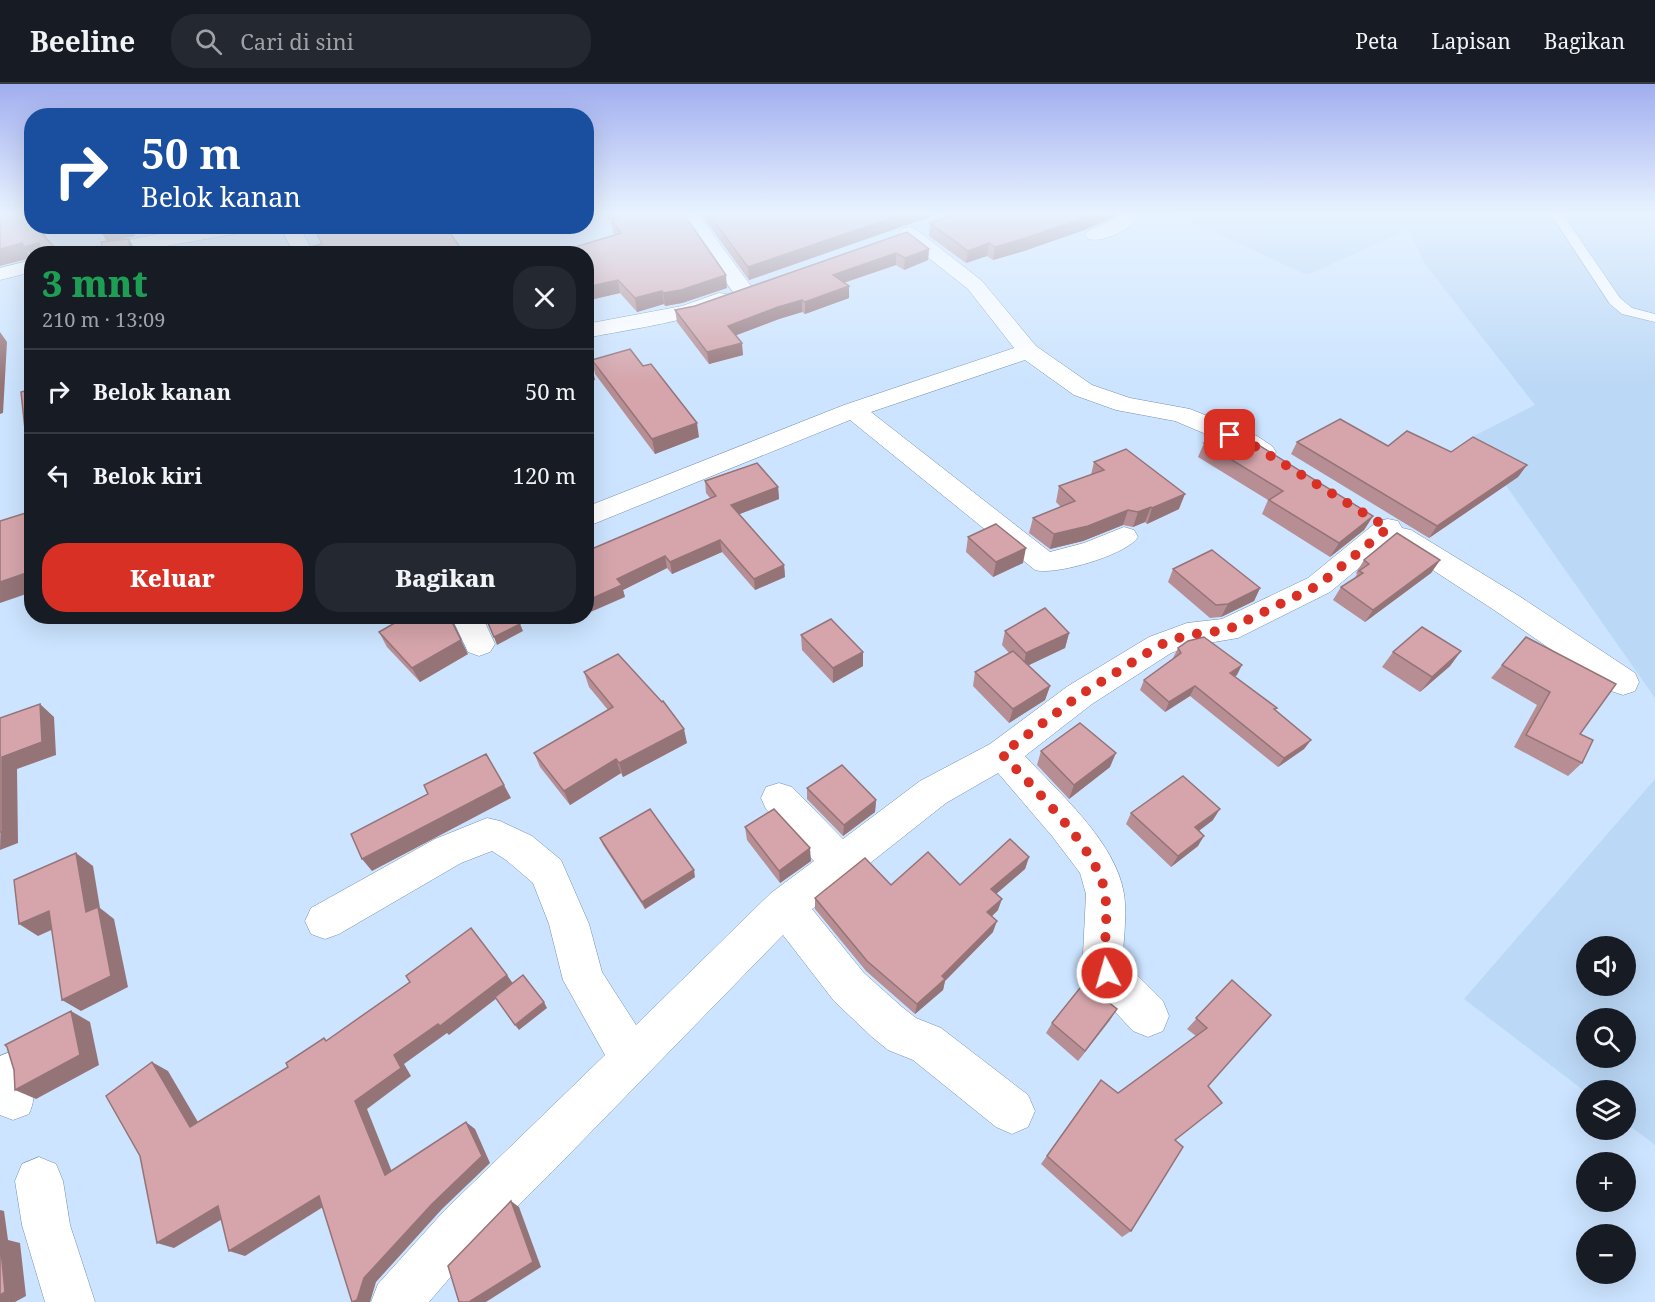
<!DOCTYPE html>
<html lang="id">
<meta charset="utf-8">
<style>
body{margin:0;font-family:"Noto Serif",serif;background:#242831;color:#f1f3f6;height:100vh;display:flex;flex-direction:column;font-size:22px;white-space:nowrap}
*{box-sizing:border-box;margin:0}
p{font-size:20px;color:#9ea1a6}
.icon{flex:none;width:33px;height:33px;fill:none;stroke:currentColor;stroke-width:2;stroke-linecap:round;stroke-linejoin:round}
.map{position:relative;flex:1;overflow:hidden}
.side{position:absolute;left:24px;top:162px;width:570px;height:378px;display:flex;flex-direction:column;background:#171b24;border-radius:24px;box-shadow:0 6px 24px #0002}
.side>*{flex:none}
.banner{position:absolute;left:24px;top:24px;width:570px;height:126px;border-radius:24px;box-shadow:0 6px 24px #0002;background:#1a4fa0;color:#fff;overflow:hidden}
.tools{position:absolute;left:1576px;top:852px;display:grid;gap:12px}
.tools a{display:grid;place-items:center;width:60px;height:60px;border-radius:50%;background:#171b24;box-shadow:0 6px 24px #0002;font-size:30px}
.pin{position:absolute;display:grid;place-items:center;width:51px;height:51px;color:#fff;margin:-26px;border-radius:12px;box-shadow:0 3px 9px #0006}
.me{position:absolute;width:66px;margin:-33px;rotate:354deg;stroke-linejoin:round;filter:drop-shadow(0 0 4px #0008)}
.turn{display:flex;align-items:center;gap:21px;height:126px;padding:0 18px;font-size:27px}
.turn .icon{width:78px;height:78px;stroke-width:2.5}
.turn b{display:block;font-size:42px;line-height:51px}
.round{display:grid;place-items:center;flex:none;width:63px;height:63px;border-radius:24px;background:#242831}
.summary{display:flex;align-items:center;justify-content:space-between;height:102px;padding:0 18px}
h1{font-size:36px;font-weight:800;line-height:45px;color:#1e9e55}
.button{display:flex;gap:12px;margin-top:auto;padding:12px 18px}
.button a{flex:1;height:69px;border-radius:24px;background:#d93025;color:#fff;font-size:24px;font-weight:800;line-height:69px;text-align:center}
.button a+a{background:#242831;color:#f1f3f6}
ul{padding:0;list-style:none}
li{display:flex;align-items:center;gap:18px;height:84px;padding:0 18px;border-top:2px solid #363941}
li div{flex:1}
li b{display:block;font-size:22px}
li em{font-style:normal}
header{display:flex;align-items:center;gap:36px;box-sizing:border-box;height:84px;padding:0 30px;background:#171b24;border-bottom:2px solid #363941}
header strong{font-size:28px}
nav{display:flex;gap:33px;margin-inline-start:auto;font-size:21px}
.search{width:420px;height:54px;background:#242831;display:flex;align-items:center;gap:15px;box-sizing:border-box;padding:0 21px;border-radius:24px;color:#9ea1a6;font-size:22px}
.map>svg:first-child{display:block}
</style>
<header>
<strong>Beeline</strong>
<div class="search"><svg class="icon" aria-label="search" viewBox="0 0 24 24"><circle cx="10" cy="10" r="6"/><path d="M15 15l6 6"/></svg>Cari di sini</div>
<nav><a>Peta</a><a>Lapisan</a><a>Bagikan</a></nav>
</header>
<div class="map">
<svg width="1655" height="1218" viewBox="0 0 1655 1218">
<rect width="100%" height="100%" fill="#cce4ff"/>
<!-- built -->
<g fill="#bbd8f6" fill-rule="evenodd">
<path d="M1172,129H1655V614L1472,353L1535,321L1425,180L1408,146L1307,191Z"/>
<path d="M1655,695V1061L1626,1039V1006H1587V1009L1464,915ZM1587,862H1626V902H1587ZM1587,934H1626V974H1587Z"/>
</g>
<g fill="none" stroke-linecap="round" stroke-linejoin="round">
<!-- service casing -->
<g stroke="#7390ae" stroke-width="1">
<path id="service" d="M1550,129H1562L1620,214L1632,224L1655,230V238L1622,230L1610,220Z"/>
</g>
<!-- minor casing -->
<g stroke="#7390ae" stroke-width="1">
<g id="minor">
<path d="M678,129H697L754,206L751,211L743,212L735,211Z"/>
<path d="M1114,129H1133L1137,135C1128,147 1102,159 1088,155L1085,151L1088,147L1117,134Z"/>
<path d="M201,142H255L253,146L246,148L120,170H76L79,166L86,164Z"/>
<path d="M280,142H299L314,170H294Z"/>
<path d="M909,143L916,145L982,197L1036,262L1092,301L1130,314L1190,325L1257,352L1272,362L1276,368L1272,374L1263,376L1254,374L1239,364L1175,337L1116,326L1074,311L1025,276L871,328L1050,468L1084,459L1124,443L1134,446L1138,453C1127,471 1054,492 1035,486L850,336L586,443V423L844,321L1014,264L968,205L902,153L899,149L902,145Z"/>
<path d="M32,176V188L0,196V184Z"/>
<path d="M719,209L727,210L730,215C717,234 613,248 586,254V240L682,222Z"/>
<path d="M1388,435L1398,437L1402,444L1411,446L1519,512L1635,589L1639,598L1635,607L1623,611L1611,607L1497,528L1390,458L1330,508L1238,554L1190,562L1171,569L1092,620L1025,672C1059,709 1116,758 1124,810C1127,829 1124,851 1123,870L1125,879L1163,917L1169,932L1163,947L1148,953L1133,947L1092,903L1083,870L1086,810L1080,789L1052,752L998,689L946,719L812,825L864,889L902,923L916,934L941,944L1028,1011L1035,1027L1028,1043L1012,1050L996,1043L913,976L888,966L872,953L834,917L783,851L552,1088L478,1161L429,1218H371L378,1200L444,1127L605,971L563,896L549,840L533,799L506,776L492,767L461,779L339,850L325,855L311,850L305,837L311,824L435,755L487,734L500,737L532,752L561,776L589,840L602,888L636,941L771,809L814,777L766,725L761,714L766,703L779,699L792,703L843,755L920,697L990,660L1068,602L1149,553L1187,539L1222,535L1308,494L1378,437Z"/>
<path d="M451,532H482L495,560L490,568L479,572L468,568Z"/>
<path d="M10,968L26,974C34,996 38,1008 29,1030L13,1036L0,1031V972Z"/>
<path d="M39,1073L56,1080L63,1097L70,1141L95,1218H45L22,1141L15,1097L22,1080Z"/>
</g>
</g>
<!-- service -->
<use href="#service" fill="#fff" fill-rule="evenodd"/>
<!-- minor -->
<use href="#minor" fill="#fff" fill-rule="evenodd"/>
</g>
<!-- wall -->
<g fill="#b78e93">
<path d="M604,129H683L727,204L682,219L665,222L664,220L637,228L620,209L594,215L591,210L586,211V170H562V167L615,151L613,149L611,138Z"/>
<path d="M700,129H941L749,196Z"/>
<path d="M958,129H1115L1114,133L1087,145L1024,167L993,176L987,172L966,179L929,152L930,139Z"/>
<path d="M907,148L929,165L928,176L904,186L896,181L844,199L849,214L805,230L802,228L779,235L736,251L743,271L709,280L677,238L675,226L695,222Z"/>
<path d="M592,276L699,353L655,370L595,290Z"/>
<path d="M1297,358L1388,362L1451,368L1527,381L1518,393L1429,454L1291,370Z"/>
<path d="M1204,359L1373,432L1364,446L1330,473L1262,430L1268,416L1198,373Z"/>
<path d="M1094,378L1179,425L1147,440L1145,438L1133,443L1123,441L1083,457L1050,465L1029,449L1033,434L1061,423L1056,418L1059,402L1091,391Z"/>
<path d="M705,397L778,403L779,415L739,430L784,481L785,493L755,506L722,468L672,490L667,484L623,506L625,513L594,464L711,415L706,409Z"/>
<path d="M968,453L1023,479L993,493L966,468Z"/>
<path d="M1364,476H1440L1431,489L1365,538L1333,516L1341,503L1355,494L1357,490L1356,489Z"/>
<path d="M1173,485L1260,504L1254,517L1221,533L1210,534L1168,498Z"/>
<path d="M1005,547L1069,549L1065,564L1028,581L1050,602L1045,616L1009,639L973,602L975,588L1009,569L1002,561Z"/>
<path d="M379,548L468,570L420,598L387,563Z"/>
<path d="M801,551L863,568V582L833,599L802,566Z"/>
<path d="M1526,553L1580,650L1582,679L1568,692L1514,663L1537,621L1491,594Z"/>
<path d="M1178,564L1237,591L1234,592L1311,656L1304,665L1278,683L1190,612L1165,628L1140,606L1144,596L1174,575L1173,574Z"/>
<path d="M1461,567L1450,582L1420,608L1382,583L1393,568Z"/>
<path d="M584,588L687,659L623,693L621,689L570,721L540,683L534,669L608,626L589,603Z"/>
<path d="M1041,667L1110,683L1069,715L1037,681Z"/>
<path d="M807,704L876,716L875,728L843,752L807,715Z"/>
<path d="M1131,729L1213,736L1199,747L1198,762L1171,783L1126,740Z"/>
<path d="M745,743L811,777L780,799L747,756Z"/>
<path d="M600,754L695,793L645,825L603,761Z"/>
<path d="M1029,773L1025,785L996,810L998,826L992,832L993,848L945,897L943,906L915,930L866,887L815,825V814L891,801H960Z"/>
<path d="M1232,896L1208,1002L1175,1056L1131,1147L1122,1153L1041,1080L1094,1005L1118,1009L1196,952L1187,945Z"/>
<path d="M1117,925L1078,977L1046,949L1052,939Z"/>
</g>
<!-- shaded-wall -->
<g fill="#957478">
<path d="M906,129H941L749,196L748,183Z"/>
<path d="M1097,129H1115L1114,133L1087,145L1024,167L993,176L995,163Z"/>
<path d="M38,142H42L51,165L42,150Z"/>
<path d="M105,142H134L135,152L107,158L99,144Z"/>
<path d="M443,142H465L444,148Z"/>
<path d="M129,155L137,169V170H130Z"/>
<path d="M22,159L31,174L0,182V165Z"/>
<path d="M39,159L46,170H32V173L24,163Z"/>
<path d="M989,159L987,172L966,179L968,167Z"/>
<path d="M929,165L928,176L904,186L905,174Z"/>
<path d="M462,166L463,170H450Z"/>
<path d="M896,169V181L833,202V191Z"/>
<path d="M726,191L727,204L682,219L665,222L663,209Z"/>
<path d="M618,196L620,209L594,215L591,202Z"/>
<path d="M586,197H588L591,210L586,211Z"/>
<path d="M849,202V214L805,230V218Z"/>
<path d="M662,207L664,220L637,228L635,214Z"/>
<path d="M802,216V228L779,235L729,254L728,242L778,223Z"/>
<path d="M0,248L7,258L3,329L0,330Z"/>
<path d="M742,259L743,271L709,280L707,268Z"/>
<path d="M592,282L595,296L586,299V283Z"/>
<path d="M697,339L699,353L655,370L652,355Z"/>
<path d="M1527,381L1518,393L1429,454L1437,442Z"/>
<path d="M586,397L590,410L586,411Z"/>
<path d="M778,403L779,415L732,433L731,421Z"/>
<path d="M1185,410L1179,425L1147,440L1152,424Z"/>
<path d="M1151,423L1145,438L1133,443L1138,428Z"/>
<path d="M1128,426L1123,441L1083,457L1050,465L1054,450Z"/>
<path d="M1373,432L1364,446L1330,473L1339,459Z"/>
<path d="M720,456L722,468L672,490L670,478Z"/>
<path d="M1026,464L1023,479L993,493L996,478Z"/>
<path d="M665,472L667,484L623,506L625,513L586,530V517L617,495Z"/>
<path d="M1440,476L1431,489L1365,538L1373,526Z"/>
<path d="M784,481L785,493L755,506L754,495Z"/>
<path d="M32,487V508L0,519V498Z"/>
<path d="M1260,504L1254,517L1221,533L1228,520Z"/>
<path d="M520,540L523,547L497,561L494,553Z"/>
<path d="M1069,549L1065,564L1023,584L1026,569Z"/>
<path d="M461,556L468,570L420,598L412,584Z"/>
<path d="M1461,567L1450,582L1420,608L1432,593Z"/>
<path d="M863,568V582L833,599V584Z"/>
<path d="M1242,581L1237,591L1225,599L1230,589Z"/>
<path d="M1050,602L1045,616L1009,639L1013,625Z"/>
<path d="M1195,602L1190,612L1165,628L1169,618Z"/>
<path d="M40,620L54,633L56,671L17,685L18,759L0,766L2,673Z"/>
<path d="M684,645L687,659L623,693L619,679Z"/>
<path d="M1311,656L1304,665L1278,683L1284,674Z"/>
<path d="M1116,669L1110,683L1069,715L1074,701Z"/>
<path d="M616,675L621,689L570,721L564,707Z"/>
<path d="M504,701L511,714L372,787L362,775Z"/>
<path d="M876,716L875,728L843,752L844,741Z"/>
<path d="M1220,725L1213,736L1189,754L1195,743Z"/>
<path d="M1204,752L1198,762L1171,783L1178,772Z"/>
<path d="M810,764L811,777L780,799L779,787Z"/>
<path d="M76,769L93,782L100,824L114,835L128,903L81,927L62,916L86,828Z"/>
<path d="M1029,773L1025,785L988,817L991,805Z"/>
<path d="M694,786L695,793L645,825L642,818Z"/>
<path d="M1002,815L998,826L984,840L987,828Z"/>
<path d="M49,827L67,839L38,852L19,840Z"/>
<path d="M997,837L993,848L945,897L943,906L915,930L917,920L942,892Z"/>
<path d="M507,891L514,901L449,951L447,949L404,980L411,992L367,1025L396,1098L385,1091L355,1017L394,971Z"/>
<path d="M544,918L547,924L519,946L515,941Z"/>
<path d="M1117,925L1110,936L1078,977L1085,967Z"/>
<path d="M71,927L90,938L99,981L36,1015L15,1006Z"/>
<path d="M152,978L168,987L205,1050L190,1043Z"/>
<path d="M466,1038L475,1045L490,1079L442,1125L376,1198L370,1218H354L364,1194Z"/>
<path d="M319,1112L331,1118L245,1172L229,1167Z"/>
<path d="M511,1117L519,1123L541,1183L486,1218H469Z"/>
<path d="M218,1122L234,1128L174,1164L157,1159Z"/>
<path d="M0,1126L4,1127L8,1156L20,1159L26,1212L15,1218H0Z"/>
</g>
<!-- building -->
<g fill="#d5a5ab" stroke="#957478" stroke-width="1.5">
<path d="M0,129H32V142H38L42,150L61,170H43L39,159L24,163L22,159L0,165Z"/>
<path d="M613,129H683L726,191L681,206L663,209L662,207L635,214L618,196L591,202L588,197H586V170H563L562,167L621,149L611,136L618,135Z"/>
<path d="M708,129H906L748,183Z"/>
<path d="M958,129H1097L1026,154L995,163L989,159L968,167L930,139Z"/>
<path d="M313,142H445L462,166L450,170H280L322,160Z"/>
<path d="M907,148L929,165L905,174L896,169L833,191L849,202L805,218L802,216L778,223L728,242L742,259L707,268L675,226L695,222Z"/>
<path d="M129,155L130,170H104L101,158Z"/>
<path d="M630,265L643,282L651,280L697,339L652,355L592,276Z"/>
<path d="M586,274L592,282L586,283Z"/>
<path d="M32,305V404L25,365L27,364L21,308Z"/>
<path d="M1340,335L1388,362L1407,347L1451,368L1473,353L1527,381L1437,442L1297,358Z"/>
<path d="M1228,345L1244,352L1373,432L1339,459L1269,416L1283,407L1204,359Z"/>
<path d="M1126,365L1185,410L1152,424L1151,423L1138,428L1128,426L1088,442L1054,450L1033,434L1075,417L1059,402L1104,386L1094,378Z"/>
<path d="M757,379L778,403L731,421L784,481L754,495L720,456L670,478L665,472L617,495L622,501L586,517V459L590,458L594,464L716,412L705,397Z"/>
<path d="M32,427V487L0,498V437Z"/>
<path d="M996,440L1026,464L996,478L968,453Z"/>
<path d="M1397,449L1440,476L1373,526L1341,503L1363,489L1359,487L1369,480L1364,476Z"/>
<path d="M1212,466L1260,504L1228,520L1216,521L1173,485Z"/>
<path d="M1045,524L1069,549L1026,569L1005,547Z"/>
<path d="M407,532H433L434,534L436,532H449L461,556L412,584L379,548Z"/>
<path d="M485,532H515L520,540L494,553Z"/>
<path d="M831,535L863,568L833,584L801,551Z"/>
<path d="M1422,543L1461,567L1432,593L1393,568Z"/>
<path d="M1204,553L1242,581L1230,589L1277,624L1274,625L1311,656L1284,674L1195,602L1169,618L1144,596L1181,569L1178,564L1188,557Z"/>
<path d="M1526,553L1616,600L1580,650L1593,656L1582,679L1526,651L1550,608L1502,581Z"/>
<path d="M1013,567L1050,602L1013,625L975,588Z"/>
<path d="M618,570L662,618L663,617L684,645L619,679L616,675L564,707L534,669L613,623L584,588Z"/>
<path d="M40,620L42,658L2,673V748H0V634Z"/>
<path d="M1080,639L1116,669L1074,701L1041,667Z"/>
<path d="M486,670L504,701L362,775L351,750L428,710L424,701Z"/>
<path d="M842,681L876,716L844,741L807,704Z"/>
<path d="M1183,692L1220,725L1195,743L1204,752L1178,772L1131,729Z"/>
<path d="M650,725L694,786L642,818L600,754Z"/>
<path d="M774,725L810,764L779,787L745,743Z"/>
<path d="M1010,755L1029,773L991,805L1002,815L987,828L997,837L942,892L945,895L917,920L867,877L815,814L865,774L891,801L928,768L960,801Z"/>
<path d="M76,769L86,828L98,823L111,892L62,916L49,827L19,840L14,796Z"/>
<path d="M471,844L507,891L440,942L438,940L394,971L401,984L355,1017L385,1091L466,1038L482,1072L432,1120L364,1194L357,1216L352,1218L319,1112L229,1167L218,1122L157,1159L140,1072L106,1012L152,978L190,1043L288,983L286,979L324,954L326,957L410,898L406,892Z"/>
<path d="M523,891L544,918L515,941L495,913Z"/>
<path d="M1232,896L1271,931L1208,1002L1222,1019L1175,1056L1183,1063L1131,1147L1047,1072L1101,996L1118,1009L1207,944L1196,934Z"/>
<path d="M1084,899L1117,925L1085,967L1052,939Z"/>
<path d="M71,927L80,971L15,1006L14,986L7,963L5,961Z"/>
<path d="M511,1117L533,1178L469,1218H459L448,1182Z"/>
<path d="M0,1156L5,1208L0,1211Z"/>
</g>
<!-- sky -->
<linearGradient id="sky" x2="0" y2="1"><stop stop-color="#a1aeef"/><stop offset="0.43" stop-color="#e8f3ff"/><stop offset="1" stop-color="#e8f3ff" stop-opacity="0"/></linearGradient>
<rect width="1655" height="300" fill="url(#sky)"/>
<g fill="none" stroke-linecap="round" stroke-linejoin="round">
<!-- route -->
<path stroke="#d93025" stroke-width="10" stroke-dasharray="0 18" d="M1107,889C1102,862 1109,836 1105,810C1100,767 1032,703 1002,670L1080,611L1160,561L1187,551L1227,546L1319,501L1388,444L1248,358L1230,351"/>
</g>
</svg>
<div class="tools">
<a><svg class="icon" aria-label="sound" viewBox="0 0 24 24"><path d="M4 9h4l5-4v14l-5-4H4zM17 9q2 3 0 6"/></svg></a>
<a><svg class="icon" aria-label="search" viewBox="0 0 24 24"><circle cx="10" cy="10" r="6"/><path d="M15 15l6 6"/></svg></a>
<a><svg class="icon" aria-label="layers" viewBox="0 0 24 24"><path d="M12 4l9 5-9 5-9-5zM3 14l9 5 9-5"/></svg></a>
<a>+</a>
<a>−</a>
</div>
<div class="pin" style="left:1230px;top:351px;background:#d93025"><svg class="icon" aria-label="arrive" viewBox="0 0 24 24"><path d="M6 21V4h12l-3 4 3 4H6"/></svg></div>
<svg class="me" style="left:1107px;top:889px" viewBox="-20 -20 40 40"><circle r="17" fill="#d93025" stroke="#fff" stroke-width="3"/><path d="M0-11L8 9 0 5-8 9z" fill="#fff"/></svg>
<div class="banner">
<div class="turn"><svg class="icon" aria-label="right" viewBox="0 0 24 24"><path d="M7 20v-9h11M14 6l5 5-5 5"/></svg><div><b>50 m</b>Belok kanan</div></div>
</div>
<section class="side">
<div class="summary"><div><h1>3 mnt</h1><p>210 m · 13:09</p></div><a class="round"><svg class="icon" aria-label="close" viewBox="0 0 24 24"><path d="M6 6l12 12M18 6L6 18"/></svg></a></div>
<ul>
<li><svg class="icon" aria-label="right" viewBox="0 0 24 24"><path d="M7 20v-9h11M14 6l5 5-5 5"/></svg><div><b>Belok kanan</b></div><em>50 m</em></li>
<li><svg class="icon" aria-label="left" viewBox="0 0 24 24"><path d="M17 20v-9H6M10 6l-5 5 5 5"/></svg><div><b>Belok kiri</b></div><em>120 m</em></li>
</ul>
<div class="button"><a>Keluar</a><a>Bagikan</a></div>
</section>
</div>
